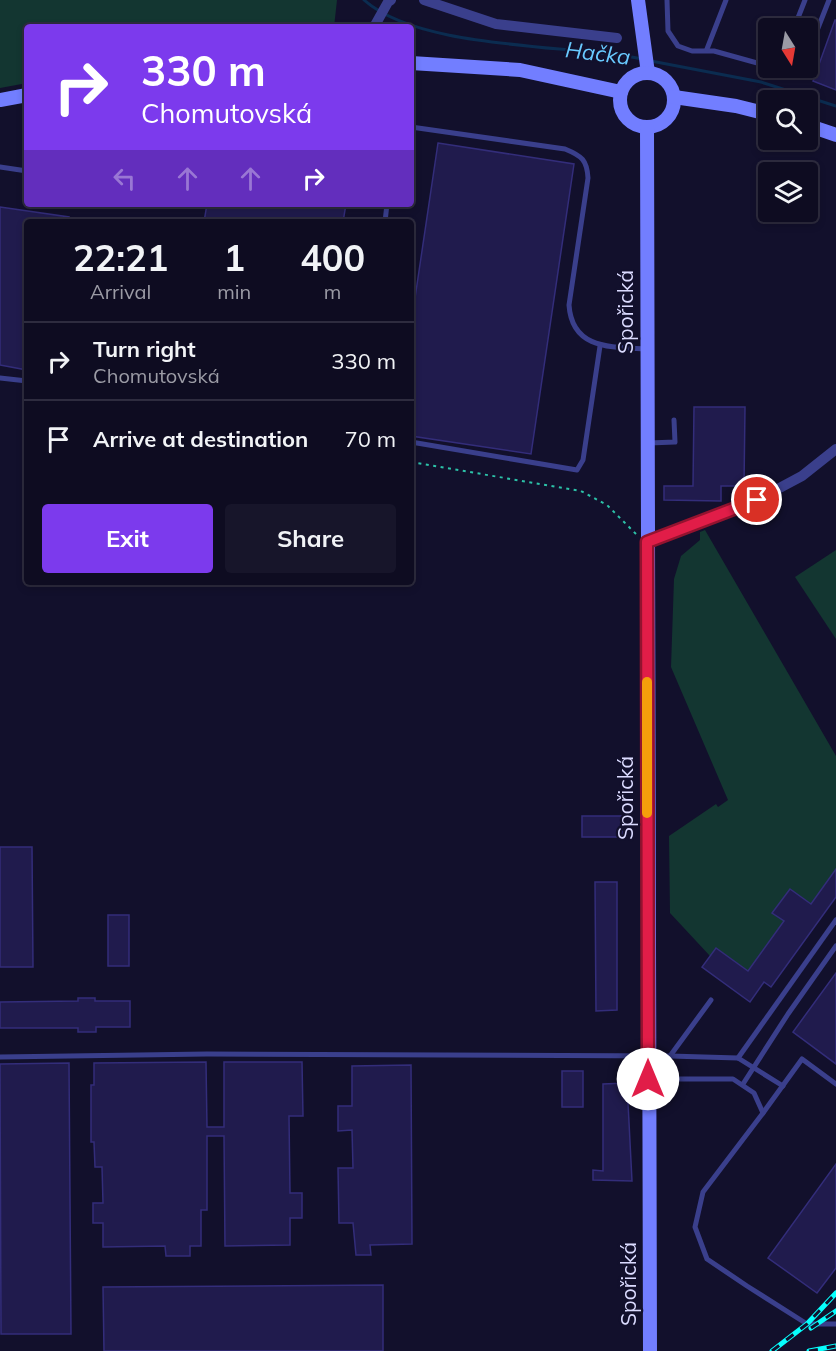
<!DOCTYPE html>
<meta charset="utf-8">
<style>
body{margin:0;font-family:Mulish,sans-serif;background:#17152a;color:#f1f3f6;height:100vh;display:flex;flex-direction:column;font-size:22px;white-space:nowrap}
*{box-sizing:border-box;margin:0}
p{font-size:20px;color:#9b9ba5}
.icon{flex:none;width:33px;height:33px;fill:none;stroke:currentColor;stroke-width:2;stroke-linecap:round;stroke-linejoin:round}
.map{position:relative;flex:1;overflow:hidden}
.details{position:absolute;left:24px;top:219px;width:390px;height:366px;display:flex;flex-direction:column;background:#0e0c21;border-radius:6px;box-shadow:0 3px 9px #0003,0 0 0 2px #2e2c3f}
.details>*{flex:none}
.guide{position:absolute;left:24px;top:24px;width:390px;height:183px;border-radius:6px;box-shadow:0 3px 9px #0003,0 0 0 2px #2e2c3f;background:#7c3aed;color:#fff;overflow:hidden}
.needle{width:39px;rotate:169deg}
.controls{position:absolute;left:758px;top:18px;display:grid;gap:12px}
.controls a{display:grid;place-items:center;width:60px;height:60px;border-radius:6px;background:#0e0c21;box-shadow:0 3px 9px #0003,0 0 0 2px #2e2c3f;font-size:30px}
.pin{position:absolute;display:grid;place-items:center;width:51px;height:51px;color:#fff;margin:-26px;border:3px solid #fff;border-radius:50%;box-shadow:0 2px 6px #0007}
.me{position:absolute;width:66px;margin:-33px;rotate:0deg;stroke-linejoin:round;filter:drop-shadow(0 0 4px #0008)}
.turn{display:flex;align-items:center;gap:21px;height:126px;padding:0 18px;font-size:27px}
.turn .icon{width:78px;height:78px;stroke-width:2.5}
.turn b{display:block;font-size:42px;line-height:51px}
.lanes{display:flex;align-items:center;height:57px;padding:0 18px;background:#0003;justify-content:center;gap:30px;direction:ltr}
.lanes .off{opacity:.35}
.eta{display:flex;justify-content:space-evenly;align-items:center;height:102px;text-align:center}
.eta b{font-size:36px;font-weight:700;line-height:42px}
.primary-button{display:flex;gap:12px;margin-top:auto;padding:12px 18px}
.primary-button a{flex:1;height:69px;border-radius:6px;background:#7c3aed;color:#fff;font-size:24px;font-weight:700;line-height:69px;text-align:center}
.primary-button a+a{background:#17152a;color:#f1f3f6}
ul{padding:0;list-style:none}
li{display:flex;align-items:center;gap:18px;height:78px;padding:0 18px;border-top:2px solid #2e2c3f}
li div{flex:1}
li b{display:block;font-size:22px}
li em{font-style:normal}
.map>svg:first-child{display:block}
</style>
<div class="map">
<svg width="836" height="1351" viewBox="0 0 836 1351">
<rect width="100%" height="100%" fill="#12102c"/>
<!-- green -->
<g fill="#133631">
<path d="M0,0H337L334,27H27V83L0,88Z"/>
<path d="M705,530L836,756V869L811,904L790,889L773,912L784,921L748,971L716,948L710,956L670,913L669,836L716,804L718,807L728,800L671,667L674,579L681,556L700,540V532Z"/>
<path d="M836,550V639L795,577Z"/>
</g>
<g fill="none" stroke-linecap="round" stroke-linejoin="round">
<!-- stream -->
<g stroke="#0b2c50" stroke-width="3">
<path d="M364,0C420,50 567,44 642,59"/>
<path d="M651,61L761,82L836,106"/>
</g>
</g>
<!-- building -->
<g fill="#201b4d" stroke="#332d7a" stroke-width="1.5">
<path d="M835,20H836V90L813,81Z"/>
<path d="M438,143L574,164L531,454L411,436V325Z"/>
<path d="M207,204H346L343,222H204Z"/>
<path d="M0,207L69,217L68,222H27V370L0,365Z"/>
<path d="M694,407H745L744,486H721V501L664,500V486H693Z"/>
<rect x="582" y="816" width="40" height="21"/>
<path d="M0,847H32L33,967H0Z"/>
<path d="M836,869V897L771,987L764,982L750,1002L702,967L716,948L748,971L784,921L772,913L790,889L811,904Z"/>
<path d="M595,882H617V1010L596,1011Z"/>
<rect x="108" y="915" width="21" height="51"/>
<path d="M836,973V1064L793,1032Z"/>
<path d="M78,998H95V1001H130V1027H96V1032H78V1028H0V1002L78,1001Z"/>
<path d="M206,1062L207,1127H224V1062H302L303,1116H289L290,1193H302V1218H290V1245L225,1246L224,1136H207V1210H201V1246H190V1256H166L165,1246L103,1247V1223H93V1203H103L102,1167H95L94,1142H91V1085H94V1063Z"/>
<path d="M69,1063L71,1334H1L0,1064Z"/>
<path d="M411,1065L412,1244L370,1245L371,1255H356L353,1223H339L338,1168H353L352,1130L338,1131V1106H352V1066Z"/>
<rect x="562" y="1071" width="21" height="36"/>
<path d="M627,1083L632,1181L593,1180V1170L603,1171V1084Z"/>
<path d="M836,1164V1268L817,1293L768,1258Z"/>
<path d="M383,1285V1351H104L103,1287Z"/>
</g>
<g fill="none" stroke-linecap="round" stroke-linejoin="round">
<!-- path -->
<path stroke="#2cc2a8" stroke-width="2" stroke-dasharray="3 4.5" stroke-linecap="butt" d="M411,462L581,491L607,505L636,534"/>
<!-- lane -->
<g stroke="#3a3f8c" stroke-width="5">
<path d="M667,0L668,31L678,46L692,51H714L768,66"/>
<path d="M794,28L805,0"/>
<path d="M707,49L726,0"/>
<path d="M807,56L829,0"/>
<path d="M773,68L800,76L803,68"/>
<path d="M411,127L565,149C582,156 587,160 588,178L569,305C572,349 610,347 645,349"/>
<path d="M0,167L27,171"/>
<path d="M385,222L387,204"/>
<path d="M0,378L27,381"/>
<path d="M411,442L577,470L583,460L600,346"/>
<path d="M649,443L675,442L674,420"/>
<path d="M670,1056L738,1058L783,1086"/>
<path d="M0,1057L207,1054L670,1056L711,1000"/>
<path d="M738,1058L836,920"/>
<path d="M650,1079H733L754,1093L763,1113L703,1192L695,1227L707,1259L747,1286L807,1324H836"/>
<path d="M743,1084L788,1014L836,946"/>
<path d="M763,1113L802,1059L836,1084"/>
</g>
<!-- street -->
<g stroke="#3a3f8c" stroke-width="10">
<path d="M424,0L496,24L617,38"/>
<path d="M374,27L388,2L391,0"/>
<path d="M647,542L757,500L802,476L836,449"/>
</g>
<!-- secondary -->
<g stroke="#727eff" stroke-width="14">
<path d="M638,0L648,73"/>
<path d="M411,63L520,70L621,92"/>
<circle cx="647" cy="100" r="27"/>
<path d="M674,97L736,106L768,114"/>
<path d="M0,100L27,95"/>
<path d="M807,125L836,135"/>
<path d="M647,127L650,1351"/>
</g>
<!-- rail casing -->
<g stroke="#07fffd" stroke-width="5">
<g id="rail">
<path d="M811,1328L836,1311"/>
<path d="M772,1351L807,1324L836,1293"/>
<path d="M809,1351L836,1346"/>
</g>
</g>
<!-- rail -->
<use href="#rail" stroke="#12102c" stroke-width="3" stroke-dasharray="9" stroke-linecap="butt"/>
</g>
<g fill="none" stroke-linecap="round" stroke-linejoin="round">
<!-- route casing -->
<g stroke="#92132f" stroke-width="15">
<path id="route" d="M648,1079L647,542L757,500"/>
</g>
<!-- route -->
<use href="#route" stroke="#e11d48" stroke-width="10"/>
<!-- slow -->
<path stroke="#f59e0b" stroke-width="10" d="M647,682V813"/>
</g>
<g text-anchor="middle" stroke-width="4.5" stroke-linejoin="round" paint-order="stroke">
<!-- street labels -->
<g font-size="21" fill="#dbdbff" stroke="#12102c">
<text transform="translate(626 312) rotate(-90)" y="7">Spořická</text>
<text transform="translate(626 798) rotate(-90)" y="7">Spořická</text>
<text transform="translate(629 1284) rotate(-90)" y="7">Spořická</text>
</g>
<!-- water labels -->
<g font-size="22" font-style="italic" fill="#69caff" stroke="#12102c">
<text transform="translate(598 53) rotate(7)" y="8">Hačka</text>
</g>
</g>
</svg>
<div class="controls">
<a><svg class="needle" viewBox="-14 -14 28 28"><path d="M0-13l5 13h-10z" fill="#e53935"/><path d="M0 13l5-13h-10z" fill="#9b9ba5"/></svg></a>
<a><svg class="icon" aria-label="search" viewBox="0 0 24 24"><circle cx="10" cy="10" r="6"/><path d="M15 15l6 6"/></svg></a>
<a><svg class="icon" aria-label="layers" viewBox="0 0 24 24"><path d="M12 4l9 5-9 5-9-5zM3 14l9 5 9-5"/></svg></a>
</div>
<div class="pin" style="left:757px;top:500px;background:#d93025"><svg class="icon" aria-label="arrive" viewBox="0 0 24 24"><path d="M6 21V4h12l-3 4 3 4H6"/></svg></div>
<svg class="me" style="left:648px;top:1079px" viewBox="-20 -20 40 40"><circle r="19" fill="#fff"/><path d="M0-13L10 11 0 6-10 11z" fill="#e11d48"/></svg>
<div class="guide">
<div class="turn"><svg class="icon" aria-label="right" viewBox="0 0 24 24"><path d="M7 20v-9h11M14 6l5 5-5 5"/></svg><div><b>330 m</b>Chomutovská</div></div>
<div class="lanes"><svg class="icon off" aria-label="left" viewBox="0 0 24 24"><path d="M17 20v-9H6M10 6l-5 5 5 5"/></svg><svg class="icon off" aria-label="ahead" viewBox="0 0 24 24"><path d="M12 20V5M6 11l6-6 6 6"/></svg><svg class="icon off" aria-label="ahead" viewBox="0 0 24 24"><path d="M12 20V5M6 11l6-6 6 6"/></svg><svg class="icon" aria-label="right" viewBox="0 0 24 24"><path d="M7 20v-9h11M14 6l5 5-5 5"/></svg></div>
</div>
<section class="details">
<div class="eta">
<div><b>22:21</b><p>Arrival</p></div>
<div><b>1</b><p>min</p></div>
<div><b>400</b><p>m</p></div>
</div>
<ul>
<li><svg class="icon" aria-label="right" viewBox="0 0 24 24"><path d="M7 20v-9h11M14 6l5 5-5 5"/></svg><div><b>Turn right</b><p>Chomutovská</p></div><em>330 m</em></li>
<li><svg class="icon" aria-label="arrive" viewBox="0 0 24 24"><path d="M6 21V4h12l-3 4 3 4H6"/></svg><div><b>Arrive at destination</b></div><em>70 m</em></li>
</ul>
<div class="primary-button"><a>Exit</a><a>Share</a></div>
</section>
</div>
